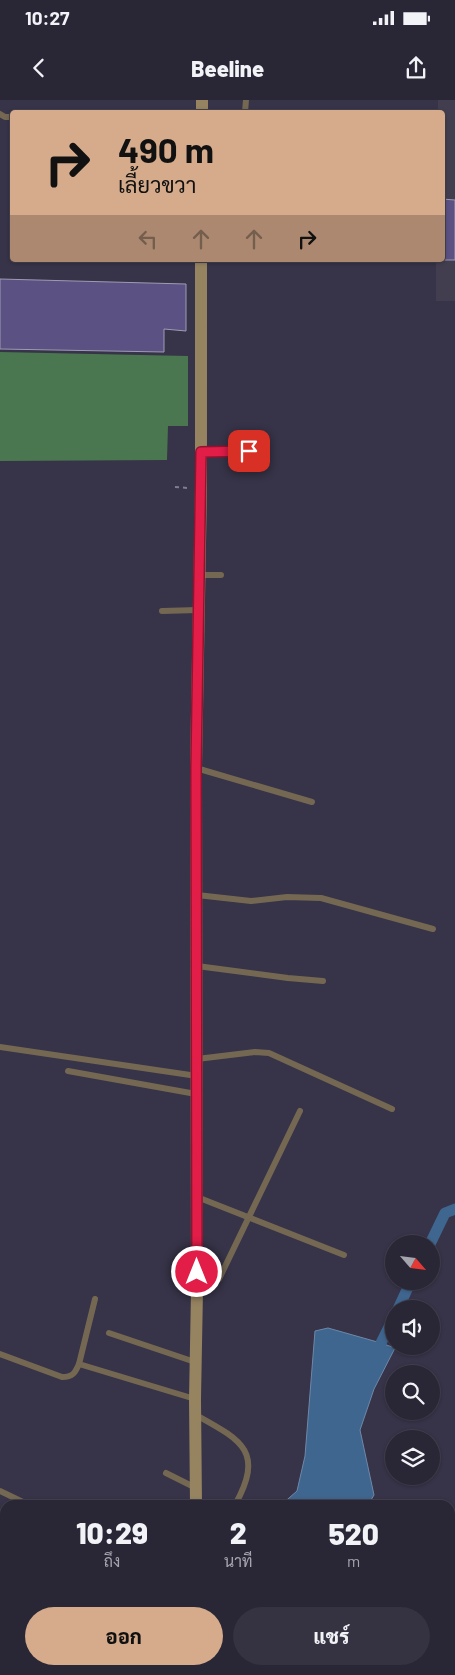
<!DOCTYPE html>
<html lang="th">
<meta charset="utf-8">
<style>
body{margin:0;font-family:Barlow,Sarabun,sans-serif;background:#353242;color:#f1f3f6;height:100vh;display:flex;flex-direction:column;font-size:19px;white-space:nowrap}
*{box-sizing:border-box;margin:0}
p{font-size:16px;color:#a5a5ad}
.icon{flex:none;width:28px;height:28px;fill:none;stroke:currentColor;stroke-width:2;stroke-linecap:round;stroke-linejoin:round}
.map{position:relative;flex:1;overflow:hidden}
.side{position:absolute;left:0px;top:1400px;width:455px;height:175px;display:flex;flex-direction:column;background:#292636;border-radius:15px 15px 0 0;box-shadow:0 1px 4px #0004,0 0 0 1px #454351}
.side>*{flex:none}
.hud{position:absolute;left:10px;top:10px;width:435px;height:152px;border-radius:5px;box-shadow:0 1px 4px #0004,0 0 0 1px #454351;background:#d6ab8b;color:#111;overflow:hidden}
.needle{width:32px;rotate:118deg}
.buttons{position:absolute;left:385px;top:1135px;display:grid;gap:10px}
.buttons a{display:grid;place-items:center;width:55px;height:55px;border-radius:50%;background:#292636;box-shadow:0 1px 4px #0004,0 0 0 1px #454351;font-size:25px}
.pin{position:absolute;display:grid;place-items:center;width:42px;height:42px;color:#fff;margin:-21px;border-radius:10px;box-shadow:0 2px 8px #0006}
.me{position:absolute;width:55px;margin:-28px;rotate:0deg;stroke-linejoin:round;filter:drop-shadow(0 0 4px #0008)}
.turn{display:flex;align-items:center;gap:18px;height:105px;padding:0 25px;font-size:22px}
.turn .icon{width:65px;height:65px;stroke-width:2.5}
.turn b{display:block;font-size:35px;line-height:42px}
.lanes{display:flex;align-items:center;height:48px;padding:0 25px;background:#0003;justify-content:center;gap:25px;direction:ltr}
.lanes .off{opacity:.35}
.eta{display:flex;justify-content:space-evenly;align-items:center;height:85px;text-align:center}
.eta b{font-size:30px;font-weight:800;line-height:35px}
.action{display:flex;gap:10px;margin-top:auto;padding:10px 25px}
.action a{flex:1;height:58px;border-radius:30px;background:#d6ab8b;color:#111;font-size:20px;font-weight:800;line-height:58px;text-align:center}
.action a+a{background:#353242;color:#f1f3f6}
.status{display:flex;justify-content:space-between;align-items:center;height:35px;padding:0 25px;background:#292636;direction:ltr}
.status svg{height:14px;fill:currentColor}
header{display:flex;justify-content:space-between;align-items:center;height:65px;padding:0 25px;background:#292636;font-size:22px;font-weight:800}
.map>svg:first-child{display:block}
</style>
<div class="status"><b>10:27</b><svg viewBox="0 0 49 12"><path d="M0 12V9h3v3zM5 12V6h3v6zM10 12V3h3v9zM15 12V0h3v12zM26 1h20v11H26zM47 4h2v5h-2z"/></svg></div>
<header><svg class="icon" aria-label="back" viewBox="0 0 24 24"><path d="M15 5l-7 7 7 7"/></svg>Beeline<svg class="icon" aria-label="share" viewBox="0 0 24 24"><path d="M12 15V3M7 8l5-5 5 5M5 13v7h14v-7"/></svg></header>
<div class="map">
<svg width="455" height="1575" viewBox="0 0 455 1575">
<rect width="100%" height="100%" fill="#373348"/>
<!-- industrial -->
<path fill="#433e4f" d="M438,0H455V201H436V160H442V12H438Z"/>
<!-- forest -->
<path fill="#4a774f" d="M0,252L188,256V326H168L167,360L0,361Z"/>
<!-- water -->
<path fill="#3f668f" stroke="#6e88a9" d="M328,1228L381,1243L395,1248L374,1289L360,1330L374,1395L368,1405H281L297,1391L305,1356L315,1231Z"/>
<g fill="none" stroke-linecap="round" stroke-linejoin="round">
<!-- canal -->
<g stroke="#3f668f" stroke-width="11">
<path d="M430,1144L445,1113L455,1109"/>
<path d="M398,1209L411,1181"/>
<path d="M381,1243L394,1217"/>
</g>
</g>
<!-- building -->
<g fill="#5b5183" stroke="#9f9bb4">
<path d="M442,99L455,100V160H444Z"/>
<path d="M0,179L186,184V231L164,229V252L0,249Z"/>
</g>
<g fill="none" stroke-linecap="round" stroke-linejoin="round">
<!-- path -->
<path stroke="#807d8f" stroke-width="2" stroke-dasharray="4 4" stroke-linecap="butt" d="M175,387L188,388"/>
<!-- lane -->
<g stroke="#746852" stroke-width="6">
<path d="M245,12L246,0"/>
<path d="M0,14L5,17H12"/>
<path d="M201,352L249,351"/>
<path d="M198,475H221"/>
<path d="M162,511L198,510"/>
<path d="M196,668L312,702"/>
<path d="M197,795L251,801L287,797L321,798L433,829"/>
<path d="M197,866L288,878L323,881"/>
<path d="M0,947L197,976"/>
<path d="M197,959L255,952L269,953L392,1009"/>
<path d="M68,971L196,994"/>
<path d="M197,1097L344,1155"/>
<path d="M219,1179L300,1011"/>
<path d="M95,1199L79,1264L195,1299"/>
<path d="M109,1233L195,1262"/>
<path d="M0,1254L62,1277C73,1277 75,1273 79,1264"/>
<path d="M196,1315C241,1340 265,1351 235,1405"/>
<path d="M166,1373L196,1388"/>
<path d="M0,1391L27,1404"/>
<path d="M0,1459L5,1449"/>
<path d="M0,1565H5"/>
<path d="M92,1570L108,1571L117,1575"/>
</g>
<!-- secondary -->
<g stroke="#968360" stroke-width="12">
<path d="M202,12V0"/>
<path d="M196,1405L195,1299L197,1191L196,668L201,388V160"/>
<path d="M197,1570V1575"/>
</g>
</g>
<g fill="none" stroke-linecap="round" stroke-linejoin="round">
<!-- route casing -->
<g stroke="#92132f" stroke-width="12">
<path id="route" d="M197,1172L196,668L201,352L249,351"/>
</g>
<!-- route -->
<use href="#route" stroke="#e11d48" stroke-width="9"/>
</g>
</svg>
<div class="buttons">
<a><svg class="needle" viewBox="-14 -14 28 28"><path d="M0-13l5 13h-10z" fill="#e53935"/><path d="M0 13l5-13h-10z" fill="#a5a5ad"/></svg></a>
<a><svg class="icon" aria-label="sound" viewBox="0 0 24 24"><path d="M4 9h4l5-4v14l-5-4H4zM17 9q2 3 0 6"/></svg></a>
<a><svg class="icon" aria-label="search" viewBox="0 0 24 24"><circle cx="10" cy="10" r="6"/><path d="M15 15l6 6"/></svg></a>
<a><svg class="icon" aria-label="layers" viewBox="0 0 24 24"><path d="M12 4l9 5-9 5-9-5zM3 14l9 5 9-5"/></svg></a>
</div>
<div class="pin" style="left:249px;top:351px;background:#d93025"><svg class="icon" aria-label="arrive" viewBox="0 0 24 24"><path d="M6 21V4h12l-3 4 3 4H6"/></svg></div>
<svg class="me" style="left:197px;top:1172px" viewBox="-20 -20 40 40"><circle r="17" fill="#e11d48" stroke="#fff" stroke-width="3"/><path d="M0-11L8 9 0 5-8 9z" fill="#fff"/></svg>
<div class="hud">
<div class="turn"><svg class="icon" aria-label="right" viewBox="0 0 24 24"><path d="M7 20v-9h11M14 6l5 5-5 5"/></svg><div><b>490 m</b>เลี้ยวขวา</div></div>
<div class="lanes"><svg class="icon off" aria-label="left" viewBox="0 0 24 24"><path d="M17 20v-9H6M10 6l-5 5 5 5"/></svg><svg class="icon off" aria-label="ahead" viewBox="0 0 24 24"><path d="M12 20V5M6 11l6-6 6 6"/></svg><svg class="icon off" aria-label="ahead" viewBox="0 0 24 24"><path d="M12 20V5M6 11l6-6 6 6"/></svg><svg class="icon" aria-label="right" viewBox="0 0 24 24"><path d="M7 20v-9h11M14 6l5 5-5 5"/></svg></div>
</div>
<section class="side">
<div class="eta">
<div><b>10:29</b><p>ถึง</p></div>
<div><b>2</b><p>นาที</p></div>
<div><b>520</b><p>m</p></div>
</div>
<div class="action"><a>ออก</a><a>แชร์</a></div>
</section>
</div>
